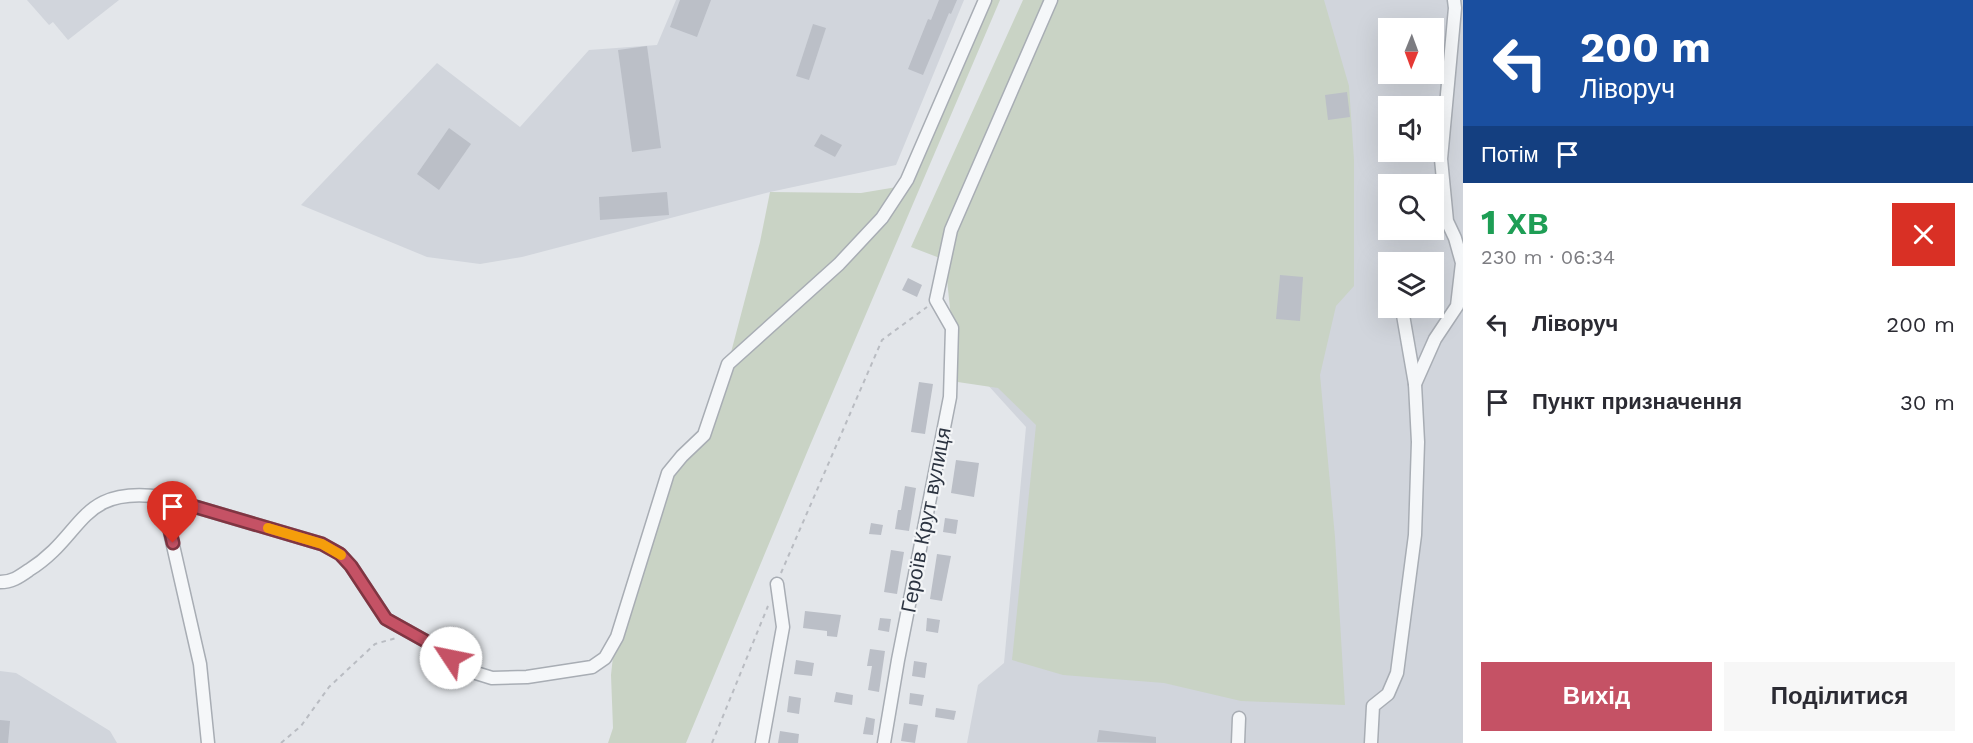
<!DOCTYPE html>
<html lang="uk">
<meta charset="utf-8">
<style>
body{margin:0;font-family:"Work Sans",sans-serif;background:#f7f7f7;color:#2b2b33;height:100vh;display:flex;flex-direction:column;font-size:22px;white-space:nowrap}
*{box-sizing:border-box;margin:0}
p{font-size:20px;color:#7c7c81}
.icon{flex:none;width:33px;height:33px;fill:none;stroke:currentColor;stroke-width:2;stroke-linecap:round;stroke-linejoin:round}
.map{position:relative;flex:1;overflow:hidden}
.drawer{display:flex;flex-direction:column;background:#fff;width:510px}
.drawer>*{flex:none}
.hud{background:#1a4fa0;color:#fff;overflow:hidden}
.needle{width:39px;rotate:181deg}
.buttons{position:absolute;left:1378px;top:18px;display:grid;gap:12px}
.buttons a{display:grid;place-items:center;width:66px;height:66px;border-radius:0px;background:#fff;box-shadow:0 6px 24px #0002;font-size:30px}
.pin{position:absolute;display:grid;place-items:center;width:51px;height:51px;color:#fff;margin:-62px -26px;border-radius:50% 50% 50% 0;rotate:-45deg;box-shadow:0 0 6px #0007}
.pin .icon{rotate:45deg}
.me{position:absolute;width:66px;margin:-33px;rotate:304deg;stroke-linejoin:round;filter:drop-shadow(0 0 4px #0008)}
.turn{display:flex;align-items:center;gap:21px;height:126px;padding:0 18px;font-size:27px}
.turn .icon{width:78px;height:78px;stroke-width:2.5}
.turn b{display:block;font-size:42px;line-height:51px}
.then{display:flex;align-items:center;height:57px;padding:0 18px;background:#0003;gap:12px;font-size:22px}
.round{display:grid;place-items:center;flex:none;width:63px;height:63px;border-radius:0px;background:#f7f7f7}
.overview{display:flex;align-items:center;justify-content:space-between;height:102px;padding:0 18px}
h1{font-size:36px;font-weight:700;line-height:45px;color:#1e9e55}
.action{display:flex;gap:12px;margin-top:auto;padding:12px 18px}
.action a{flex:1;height:69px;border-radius:0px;background:#c55265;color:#fff;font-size:24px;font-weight:700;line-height:69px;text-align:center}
.action a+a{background:#f7f7f7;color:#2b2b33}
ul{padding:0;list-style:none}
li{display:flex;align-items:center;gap:18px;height:78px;padding:0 18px}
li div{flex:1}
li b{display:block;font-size:22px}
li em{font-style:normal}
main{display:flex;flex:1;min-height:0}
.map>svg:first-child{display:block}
</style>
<main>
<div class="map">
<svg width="1463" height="743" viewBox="0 0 1463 743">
<rect width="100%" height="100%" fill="#e3e6ea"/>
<!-- built -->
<g fill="#d1d5dc" fill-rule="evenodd">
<path d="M27,0H119L68,40L53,22L49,25Z"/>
<path d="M676,0H964L896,165L770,192L522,257L480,264L427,257L301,205L437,63L520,127L589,50L657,45Z"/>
<path d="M1061,0H1463V743H967L978,685L1004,663L1026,427L976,372ZM1389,28H1434V74H1389ZM1389,106H1434V152H1389ZM1389,184H1434V230H1389ZM1389,262H1434V308H1389Z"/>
<path d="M0,671L16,673L110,731L117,743H0Z"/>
</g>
<!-- green -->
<g fill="#c9d3c5">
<path d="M985,0H1000L808,450L686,743H608L613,728L611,675L614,647L668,473L705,438L728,364L760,242L770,192L861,193L903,186Z"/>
<path d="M1023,0H1324L1349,86L1354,160V286L1336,306L1320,375L1335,537L1345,705L1241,701L1164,683L1063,675L1012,660L1036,425L998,388L951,381L952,328L945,260L911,247Z"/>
</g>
<!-- building -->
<g fill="#bbbfc7">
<path d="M680,0H711L697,37L670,27Z"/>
<path d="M939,0H957L951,14L949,13L923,75L908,69L928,19L931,20Z"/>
<path d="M813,24L826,28L809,80L796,76Z"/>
<path d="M647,46L661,148L632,152L618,50Z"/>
<path d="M1347,92L1350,117L1328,120L1325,95Z"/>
<path d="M449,128L471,144L439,190L417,174Z"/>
<path d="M821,134L842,145L835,157L814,146Z"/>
<path d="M667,192L669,215L600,220L599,197Z"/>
<path d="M1280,275L1303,277L1300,321L1276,319Z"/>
<path d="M908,278L922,285L917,297L902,290Z"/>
<path d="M919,382L933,384L925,434L911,432Z"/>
<path d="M956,460L979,463L974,497L951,493Z"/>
<path d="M905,486L916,488L909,531L895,529L898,510H901Z"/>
<path d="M945,518L958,520L956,534L943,532Z"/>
<path d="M871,523L883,525L881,535L869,534Z"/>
<path d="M891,550L904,552L897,594L884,592Z"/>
<path d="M937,554L951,556L942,601L930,599Z"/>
<path d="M805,611L841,615L837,637L827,636V631L803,628Z"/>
<path d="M880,618L891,619L889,632L878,630Z"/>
<path d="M927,618L940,620L938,633L926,631Z"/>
<path d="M870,649L885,651L879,692L868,690L872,666H867Z"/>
<path d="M796,660L814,663L812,676L794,674Z"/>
<path d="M914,661L927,663L925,678L912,676Z"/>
<path d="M836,692L853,695L852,705L834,702Z"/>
<path d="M910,693L924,695L922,706L909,704Z"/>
<path d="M789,696L801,698L799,714L787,712Z"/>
<path d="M936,708L956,711L954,720L935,717Z"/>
<path d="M866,717L875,719L873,735L863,734Z"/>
<path d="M0,720L10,721L8,743H0Z"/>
<path d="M904,723L918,725L915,743L901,741Z"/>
<path d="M1099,730L1156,737V743L1097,742Z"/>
<path d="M780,731L799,734L798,743H778Z"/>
</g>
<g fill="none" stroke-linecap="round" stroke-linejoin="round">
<!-- minor casing -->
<g stroke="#a8adb4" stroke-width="15">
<g id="minor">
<path d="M1415,384L1435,339L1457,306L1462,263L1455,238L1447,221L1441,159L1455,8L1454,0"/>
<path d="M162,497L200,664L208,743"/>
<path d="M0,582C12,582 19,577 29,570C85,535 78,485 162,497L322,544L340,554L351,566L386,619L438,648L463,669L492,678L527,677L592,667L605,658L617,637L668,473L682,456L704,435L728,364L839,264L882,218L907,180L985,0"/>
<path d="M762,743L783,627L777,584"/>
<path d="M884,743L898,660L950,397L952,328L936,300L951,230L1051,0"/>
<path d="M1238,743L1239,718"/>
<path d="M1371,743L1373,706L1388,694L1397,673L1415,535L1418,442L1415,384L1403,315"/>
</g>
</g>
<!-- path -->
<g stroke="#b9bcc2" stroke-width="2" stroke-dasharray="4.5 4.5" stroke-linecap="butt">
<path d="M781,573L882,340L927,307"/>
<path d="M281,743L301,726L329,687L375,644L396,638"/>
<path d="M712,743L768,606"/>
</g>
<!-- minor -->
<use href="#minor" stroke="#f5f7f9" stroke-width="12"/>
</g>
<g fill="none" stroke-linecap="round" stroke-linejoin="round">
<!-- route casing -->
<g stroke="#803542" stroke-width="15">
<path id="route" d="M173,543L162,497L322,544L340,554L351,566L386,619L438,648L451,658"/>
</g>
<!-- route -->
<use href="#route" stroke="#c55265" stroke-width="10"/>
<!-- slow -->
<path stroke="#f59e0b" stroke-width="10" d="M268,528L322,544L341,555"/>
</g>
<g text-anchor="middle" stroke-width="4.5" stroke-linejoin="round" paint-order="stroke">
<!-- street labels -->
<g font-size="21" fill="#2c3441" stroke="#f3f5f7">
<text transform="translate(926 520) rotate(-79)" y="7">Героїв Крут вулиця</text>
</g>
</g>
</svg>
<div class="buttons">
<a><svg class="needle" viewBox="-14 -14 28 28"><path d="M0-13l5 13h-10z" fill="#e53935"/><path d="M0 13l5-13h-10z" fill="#7c7c81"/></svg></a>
<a><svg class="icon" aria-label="sound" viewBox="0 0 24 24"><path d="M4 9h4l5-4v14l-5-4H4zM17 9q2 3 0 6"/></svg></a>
<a><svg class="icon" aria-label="search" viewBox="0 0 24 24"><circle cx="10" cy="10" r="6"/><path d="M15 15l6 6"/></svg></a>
<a><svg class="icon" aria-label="layers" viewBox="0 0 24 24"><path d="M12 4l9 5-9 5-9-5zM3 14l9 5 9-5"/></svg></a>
</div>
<div class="pin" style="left:173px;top:543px;background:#d93025"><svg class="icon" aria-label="arrive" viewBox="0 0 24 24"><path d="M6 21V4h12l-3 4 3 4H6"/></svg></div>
<svg class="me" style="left:451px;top:658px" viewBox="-20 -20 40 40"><circle r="19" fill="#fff"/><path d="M0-13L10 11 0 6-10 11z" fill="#c55265"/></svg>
</div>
<section class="drawer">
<div class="hud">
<div class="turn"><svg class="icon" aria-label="left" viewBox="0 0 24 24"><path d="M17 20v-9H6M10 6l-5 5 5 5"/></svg><div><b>200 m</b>Ліворуч</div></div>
<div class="then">Потім<svg class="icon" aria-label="arrive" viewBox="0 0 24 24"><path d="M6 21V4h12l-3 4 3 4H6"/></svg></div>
</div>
<div class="overview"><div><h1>1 хв</h1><p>230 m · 06:34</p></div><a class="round" style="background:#d93025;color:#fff"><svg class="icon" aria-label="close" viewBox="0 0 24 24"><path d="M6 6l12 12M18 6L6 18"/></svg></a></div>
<ul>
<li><svg class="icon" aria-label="left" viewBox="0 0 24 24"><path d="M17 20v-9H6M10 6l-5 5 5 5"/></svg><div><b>Ліворуч</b></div><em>200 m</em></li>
<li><svg class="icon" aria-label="arrive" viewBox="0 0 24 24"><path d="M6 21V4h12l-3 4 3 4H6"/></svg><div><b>Пункт призначення</b></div><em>30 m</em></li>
</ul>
<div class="action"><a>Вихід</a><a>Поділитися</a></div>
</section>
</main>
